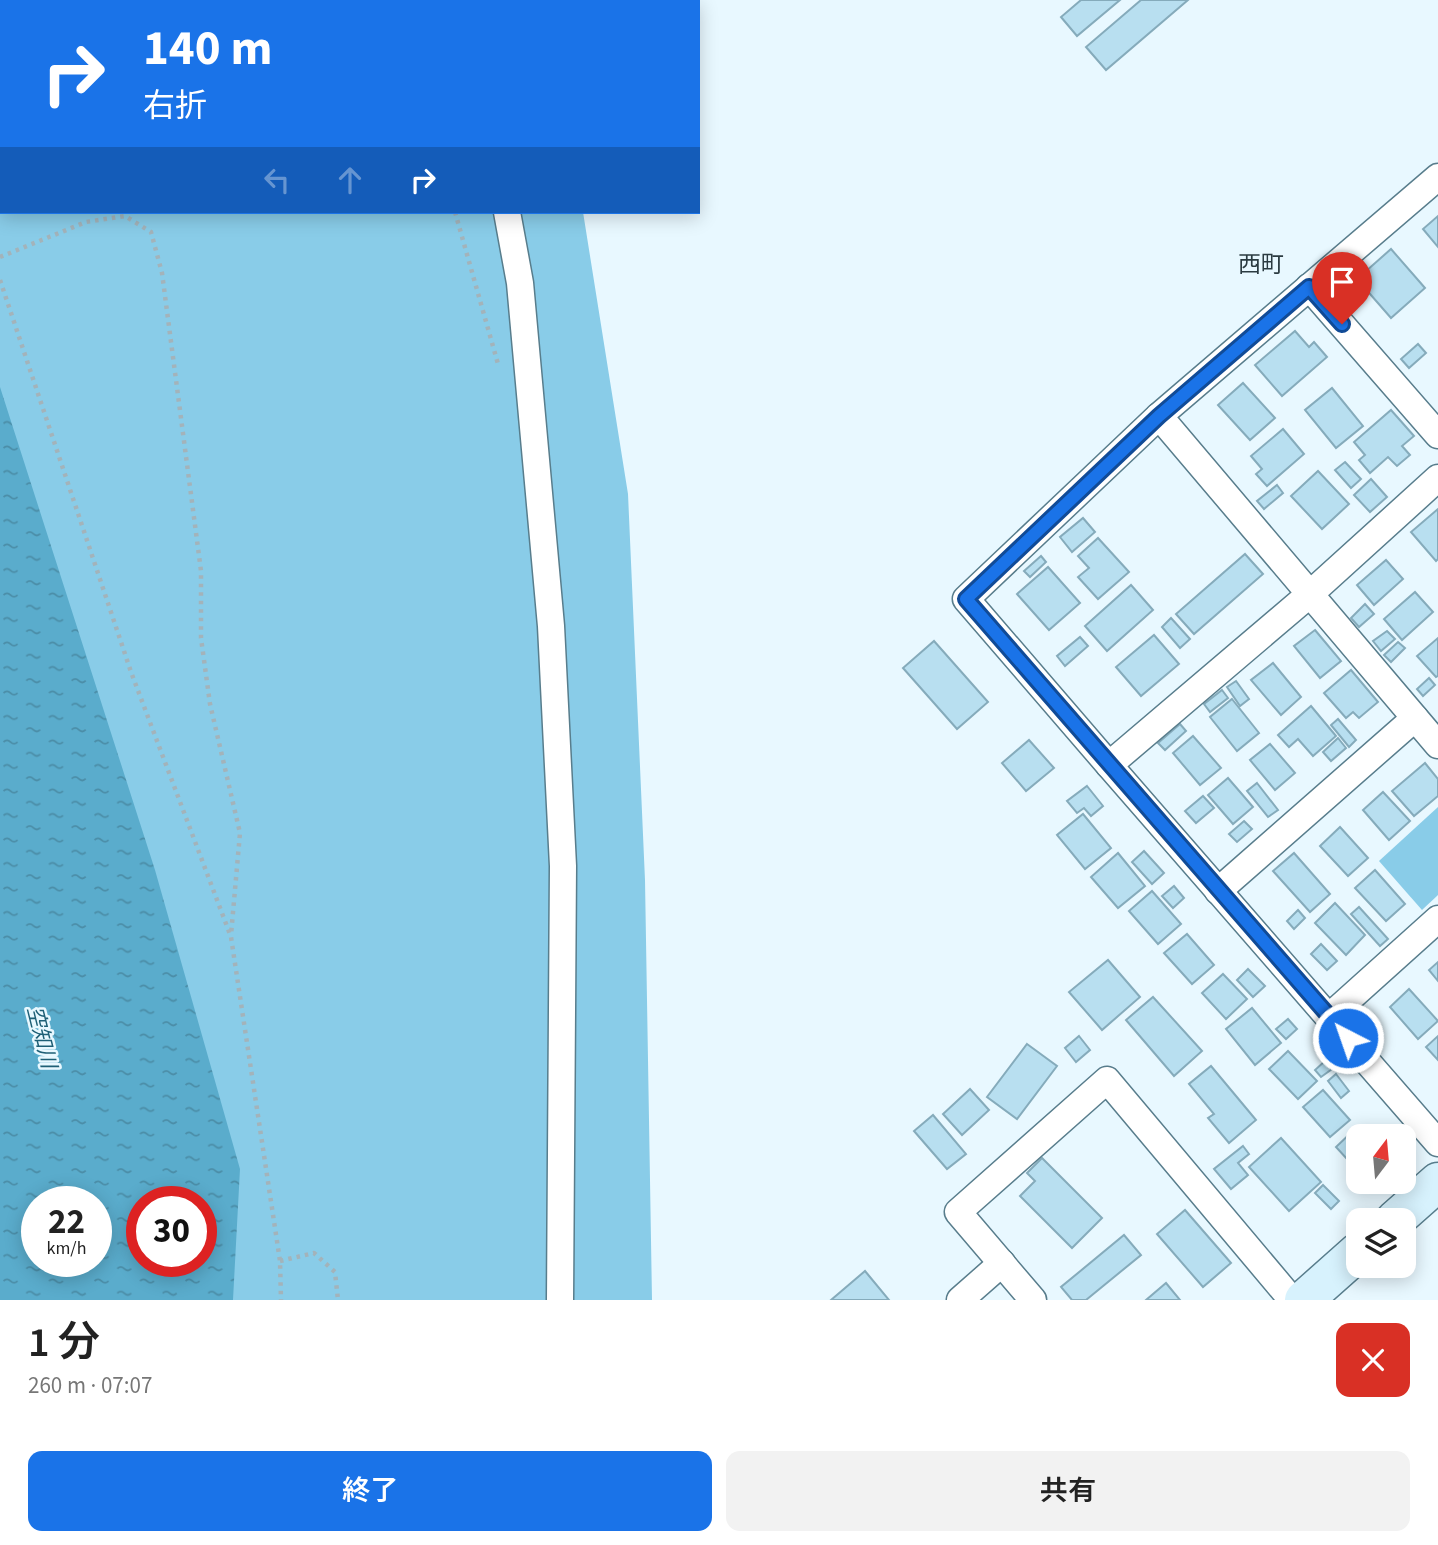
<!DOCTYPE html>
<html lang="ja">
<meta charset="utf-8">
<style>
body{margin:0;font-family:"Source Sans 3","Noto Sans JP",sans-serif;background:#f2f2f2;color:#222;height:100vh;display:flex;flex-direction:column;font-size:26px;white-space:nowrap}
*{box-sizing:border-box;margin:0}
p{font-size:23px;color:#767676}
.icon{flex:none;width:38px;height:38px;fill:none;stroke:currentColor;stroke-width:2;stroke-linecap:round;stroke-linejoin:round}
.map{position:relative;height:1300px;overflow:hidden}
.sheet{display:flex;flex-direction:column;background:#fff;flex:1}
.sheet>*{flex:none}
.banner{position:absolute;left:0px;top:0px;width:700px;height:214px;box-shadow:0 4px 18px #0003;background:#1a73e8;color:#fff;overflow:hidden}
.needle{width:46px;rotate:16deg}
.controls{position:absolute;left:1346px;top:1124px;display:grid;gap:14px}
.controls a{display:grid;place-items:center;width:70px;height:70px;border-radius:14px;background:#fff;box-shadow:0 4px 18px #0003;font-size:35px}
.speed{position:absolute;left:21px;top:1186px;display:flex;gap:14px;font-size:35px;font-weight:700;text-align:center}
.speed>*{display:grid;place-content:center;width:91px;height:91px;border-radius:50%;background:#fff;box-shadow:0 4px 18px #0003;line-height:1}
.speed small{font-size:18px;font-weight:400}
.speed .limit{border:10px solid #d22;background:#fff;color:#111}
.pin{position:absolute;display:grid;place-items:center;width:60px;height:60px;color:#fff;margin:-72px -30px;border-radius:50% 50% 50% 0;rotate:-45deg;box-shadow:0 0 7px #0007}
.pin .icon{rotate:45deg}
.me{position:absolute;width:77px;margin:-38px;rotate:319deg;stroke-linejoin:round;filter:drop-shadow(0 0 5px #0008)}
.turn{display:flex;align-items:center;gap:24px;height:147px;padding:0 28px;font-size:32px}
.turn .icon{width:91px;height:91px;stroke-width:2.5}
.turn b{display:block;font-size:49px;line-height:60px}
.lanes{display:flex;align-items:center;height:66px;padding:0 28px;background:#0003;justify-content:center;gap:35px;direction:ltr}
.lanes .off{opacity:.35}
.round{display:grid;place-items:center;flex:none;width:74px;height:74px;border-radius:14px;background:#f2f2f2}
.summary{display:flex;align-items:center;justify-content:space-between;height:119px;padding:0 28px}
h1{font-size:42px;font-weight:600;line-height:52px}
.primary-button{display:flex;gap:14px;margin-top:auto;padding:14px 28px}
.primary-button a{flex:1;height:80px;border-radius:14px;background:#1a73e8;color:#fff;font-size:28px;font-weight:600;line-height:80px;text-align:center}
.primary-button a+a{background:#f2f2f2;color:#222}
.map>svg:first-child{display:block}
</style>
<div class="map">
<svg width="1438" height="1300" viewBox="0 0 1438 1300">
<defs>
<pattern id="water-ripples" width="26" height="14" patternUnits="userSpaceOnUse" patternTransform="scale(1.75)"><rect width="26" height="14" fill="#5aaccc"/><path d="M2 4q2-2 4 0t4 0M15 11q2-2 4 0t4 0" fill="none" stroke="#4b8da7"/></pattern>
</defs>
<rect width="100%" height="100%" fill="#e8f8ff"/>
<!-- green -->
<g fill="#89cce8">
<path d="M0,0H550L2,2V212H583L628,494L645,880L652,1300H230L0,441Z"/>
<path d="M1438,807V895L1422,910L1379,861Z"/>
</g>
<!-- water -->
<path fill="url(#water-ripples)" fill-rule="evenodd" d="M0,387L155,870L240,1169L233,1300H0ZM96,1202V1262H37V1202ZM142,1202H201V1262H142Z"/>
<!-- building -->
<g fill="#b8dff0" stroke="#85abbb" stroke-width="2">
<path d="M1081,0H1120L1077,36L1061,17Z"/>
<path d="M1141,0H1188L1106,70L1086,47Z"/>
<path d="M1438,216V247L1423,229Z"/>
<path d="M1391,249L1425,288L1391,318L1357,279Z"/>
<path d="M1295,331L1309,347L1314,342L1327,357L1282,396L1255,365Z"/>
<path d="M1418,344L1426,353L1409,368L1401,359Z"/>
<path d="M1243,383L1275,418L1250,440L1218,405Z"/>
<path d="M1332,388L1363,426L1336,448L1305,410Z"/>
<path d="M1391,410L1414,436L1402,446L1410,455L1397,466L1388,457L1370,473L1359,460L1365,455L1354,442Z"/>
<path d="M1283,429L1304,454L1267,486L1256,474L1262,469L1251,456Z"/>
<path d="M1345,462L1361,479L1351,488L1335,470Z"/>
<path d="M1318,471L1349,504L1322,529L1291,496Z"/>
<path d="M1371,479L1387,497L1370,512L1354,495Z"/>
<path d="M1277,485L1283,493L1264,509L1257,501Z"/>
<path d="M1438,509V559L1436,561L1411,532Z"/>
<path d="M1083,518L1095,532L1072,552L1060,537Z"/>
<path d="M1098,538L1129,572L1098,599L1078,577L1089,568L1078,556Z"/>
<path d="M1245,554L1263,574L1194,634L1176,614Z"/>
<path d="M1041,556L1046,562L1030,577L1024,571Z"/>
<path d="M1386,560L1403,579L1374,605L1357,585Z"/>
<path d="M1048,567L1080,603L1049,630L1017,594Z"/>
<path d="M1131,585L1153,610L1107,651L1085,626Z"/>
<path d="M1415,592L1433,612L1402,640L1384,619Z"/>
<path d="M1365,604L1374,614L1359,627L1351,618Z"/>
<path d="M1171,618L1190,639L1180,648L1162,627Z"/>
<path d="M1315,630L1341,661L1320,678L1294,646Z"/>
<path d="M1387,631L1395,639L1381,651L1373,641Z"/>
<path d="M1154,635L1179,664L1141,696L1116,667Z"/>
<path d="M1080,637L1088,646L1065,666L1057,656Z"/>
<path d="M1438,638V676L1436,677L1417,656Z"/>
<path d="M934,641L988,702L957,729L903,668Z"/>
<path d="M1398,642L1405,648L1391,662L1384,655Z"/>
<path d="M1273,663L1301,697L1281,715L1251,680Z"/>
<path d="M1351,670L1378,702L1359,718L1353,712L1346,718L1324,693Z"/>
<path d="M1429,678L1435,685L1423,696L1417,689Z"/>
<path d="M1236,681L1249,699L1240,706L1227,687Z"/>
<path d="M1222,690L1228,698L1210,712L1204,704Z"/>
<path d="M1232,699L1259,733L1237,751L1210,717Z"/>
<path d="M1311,706L1336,736L1313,756L1298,739L1289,747L1278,735Z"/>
<path d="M1338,719L1356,740L1349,747L1331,725Z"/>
<path d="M1180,724L1186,731L1165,750L1158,743Z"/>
<path d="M1193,736L1221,768L1200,785L1173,753Z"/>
<path d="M1338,738L1346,748L1331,761L1323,752Z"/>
<path d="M1029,740L1054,768L1026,791L1002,763Z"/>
<path d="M1270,744L1295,773L1275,790L1250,760Z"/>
<path d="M1425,763L1438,779V796L1414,816L1392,791Z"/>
<path d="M1228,778L1253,807L1233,824L1208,795Z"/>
<path d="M1257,783L1278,810L1268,817L1247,791Z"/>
<path d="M1087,786L1103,806L1091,816L1084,808L1077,813L1067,801Z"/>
<path d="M1383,792L1410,821L1389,840L1363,810Z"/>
<path d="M1203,796L1214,808L1196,823L1185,811Z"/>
<path d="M1083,814L1111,848L1085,869L1057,835Z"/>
<path d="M1244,821L1252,829L1237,842L1229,834Z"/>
<path d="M1340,827L1368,858L1348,876L1320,846Z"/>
<path d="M1144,851L1164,873L1152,884L1132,862Z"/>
<path d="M1118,853L1145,886L1118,908L1091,877Z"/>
<path d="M1294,853L1330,894L1310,912L1273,871Z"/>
<path d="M1375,870L1405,904L1386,921L1355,888Z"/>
<path d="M1174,886L1184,898L1173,908L1162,896Z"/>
<path d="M1152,891L1181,924L1158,944L1129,911Z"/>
<path d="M1335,903L1365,935L1346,955L1315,923Z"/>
<path d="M1359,907L1388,939L1380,946L1351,914Z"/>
<path d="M1298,910L1305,918L1294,929L1287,921Z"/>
<path d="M1187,934L1214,965L1192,984L1164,953Z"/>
<path d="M1321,944L1337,961L1327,970L1311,954Z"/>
<path d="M1108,960L1140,997L1102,1030L1069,992Z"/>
<path d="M1438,962V981L1429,970Z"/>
<path d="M1248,969L1265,986L1253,997L1237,980Z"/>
<path d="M1223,974L1247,999L1226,1019L1202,993Z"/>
<path d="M1409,989L1438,1021L1418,1039L1390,1007Z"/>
<path d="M1153,997L1202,1051L1174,1076L1126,1020Z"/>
<path d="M1252,1008L1281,1043L1255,1065L1226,1029Z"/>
<path d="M1288,1019L1297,1029L1286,1039L1276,1029Z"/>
<path d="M1079,1036L1090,1050L1076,1062L1065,1048Z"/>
<path d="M1438,1036V1060L1426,1047Z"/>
<path d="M1027,1044L1057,1066L1017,1119L987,1097Z"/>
<path d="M1288,1051L1317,1081L1298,1099L1269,1069Z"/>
<path d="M1325,1061L1332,1069L1321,1077L1315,1070Z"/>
<path d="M1211,1066L1256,1120L1229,1143L1208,1118L1214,1114L1189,1084Z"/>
<path d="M1336,1074L1349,1091L1341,1098L1328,1081Z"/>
<path d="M970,1089L989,1110L962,1135L943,1114Z"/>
<path d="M1323,1090L1350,1120L1330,1137L1303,1107Z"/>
<path d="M933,1115L966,1154L947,1169L914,1131Z"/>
<path d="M1356,1128L1363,1136H1358V1171L1336,1147Z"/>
<path d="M1281,1138L1321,1182L1289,1211L1249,1167Z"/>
<path d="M1243,1146L1249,1154L1238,1163L1248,1175L1231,1189L1214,1169Z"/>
<path d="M1042,1158L1102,1218L1072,1248L1020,1196L1035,1181L1027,1173Z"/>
<path d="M1323,1185L1339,1201L1331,1209L1315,1193Z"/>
<path d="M1185,1210L1231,1263L1203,1287L1157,1234Z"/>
<path d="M1124,1235L1141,1255L1086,1300H1072L1061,1287Z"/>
<path d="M865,1271L889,1300H831Z"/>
<path d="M1166,1283L1180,1300H1146Z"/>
</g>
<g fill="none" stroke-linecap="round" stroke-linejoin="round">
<!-- street casing -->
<g stroke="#587d8c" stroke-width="29">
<g id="street">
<path d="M468,0L469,2"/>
<path d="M507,212L520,283L551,626L563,866L560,1300"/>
<path d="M1309,287L1438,435"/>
<path d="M1159,416L1438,745"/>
<path d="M1438,478L1310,594L1109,765L1438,1143"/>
<path d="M1109,765L966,599L1159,416L1438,177"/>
<path d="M1218,891L1415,718"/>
<path d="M1329,1017L1438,919"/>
<path d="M960,1300L1002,1263"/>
<path d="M1033,1300L958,1212L1107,1080L1292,1300"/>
</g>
</g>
<!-- secondary casing -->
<g stroke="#587d8c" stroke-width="41">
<g id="secondary">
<path d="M1395,1220L1438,1182"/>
<path d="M1304,1300L1358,1252"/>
</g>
</g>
<!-- path -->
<g stroke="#a3b3ba" stroke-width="4.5" stroke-dasharray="3.5 5" stroke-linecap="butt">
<path d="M428,0V2"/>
<path d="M455,212L498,364"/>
<path d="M0,257L86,222L125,216L151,232L162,273L201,571V638L210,704L240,833L231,935"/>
<path d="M0,280L131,672L231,937L280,1261L281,1300"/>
<path d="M280,1261L314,1253L335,1272L338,1300"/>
</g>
<!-- street -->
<use href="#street" stroke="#fff" stroke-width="26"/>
<!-- secondary -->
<use href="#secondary" stroke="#d7f2fd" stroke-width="38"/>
</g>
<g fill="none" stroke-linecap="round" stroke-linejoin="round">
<!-- route casing -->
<g stroke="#114b97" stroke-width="18">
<path id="route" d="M1342,324L1309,287L1159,416L966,599L1348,1038"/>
</g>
<!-- route -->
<use href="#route" stroke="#1a73e8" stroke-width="12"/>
</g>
<g text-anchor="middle" stroke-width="5" stroke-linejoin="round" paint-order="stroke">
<!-- water labels -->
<g font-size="21" font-style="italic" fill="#1e5f76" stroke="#e8f8ff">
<text transform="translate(42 1037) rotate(76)" y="7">空知川</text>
</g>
<!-- quarter labels -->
<g font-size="23" fill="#2b3b41" stroke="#e8f8ff">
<text x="1261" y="272">西町</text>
</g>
</g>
</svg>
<div class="controls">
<a><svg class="needle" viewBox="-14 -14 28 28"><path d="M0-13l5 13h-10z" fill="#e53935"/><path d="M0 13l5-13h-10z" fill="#767676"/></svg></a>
<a><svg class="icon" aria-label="layers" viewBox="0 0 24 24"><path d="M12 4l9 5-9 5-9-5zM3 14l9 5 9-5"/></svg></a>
</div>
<div class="speed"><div>22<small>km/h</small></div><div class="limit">30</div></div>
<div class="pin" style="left:1342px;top:324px;background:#d93025"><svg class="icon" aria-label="arrive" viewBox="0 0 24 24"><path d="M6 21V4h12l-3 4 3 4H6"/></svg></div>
<svg class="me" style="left:1348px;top:1038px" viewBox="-20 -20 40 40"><circle r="17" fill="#1a73e8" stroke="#fff" stroke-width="3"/><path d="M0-11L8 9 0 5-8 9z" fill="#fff"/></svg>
<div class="banner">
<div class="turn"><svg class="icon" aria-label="right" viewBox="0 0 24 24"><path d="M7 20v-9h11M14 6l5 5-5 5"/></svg><div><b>140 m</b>右折</div></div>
<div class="lanes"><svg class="icon off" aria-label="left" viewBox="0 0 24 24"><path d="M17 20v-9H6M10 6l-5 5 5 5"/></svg><svg class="icon off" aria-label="ahead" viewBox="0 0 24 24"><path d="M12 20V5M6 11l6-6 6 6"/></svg><svg class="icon" aria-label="right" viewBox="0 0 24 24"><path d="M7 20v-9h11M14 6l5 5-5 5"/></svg></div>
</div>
</div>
<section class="sheet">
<div class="summary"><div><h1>1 分</h1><p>260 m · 07:07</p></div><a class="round" style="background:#d93025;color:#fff"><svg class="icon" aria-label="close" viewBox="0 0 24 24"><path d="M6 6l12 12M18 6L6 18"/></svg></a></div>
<div class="primary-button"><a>終了</a><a>共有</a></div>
</section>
